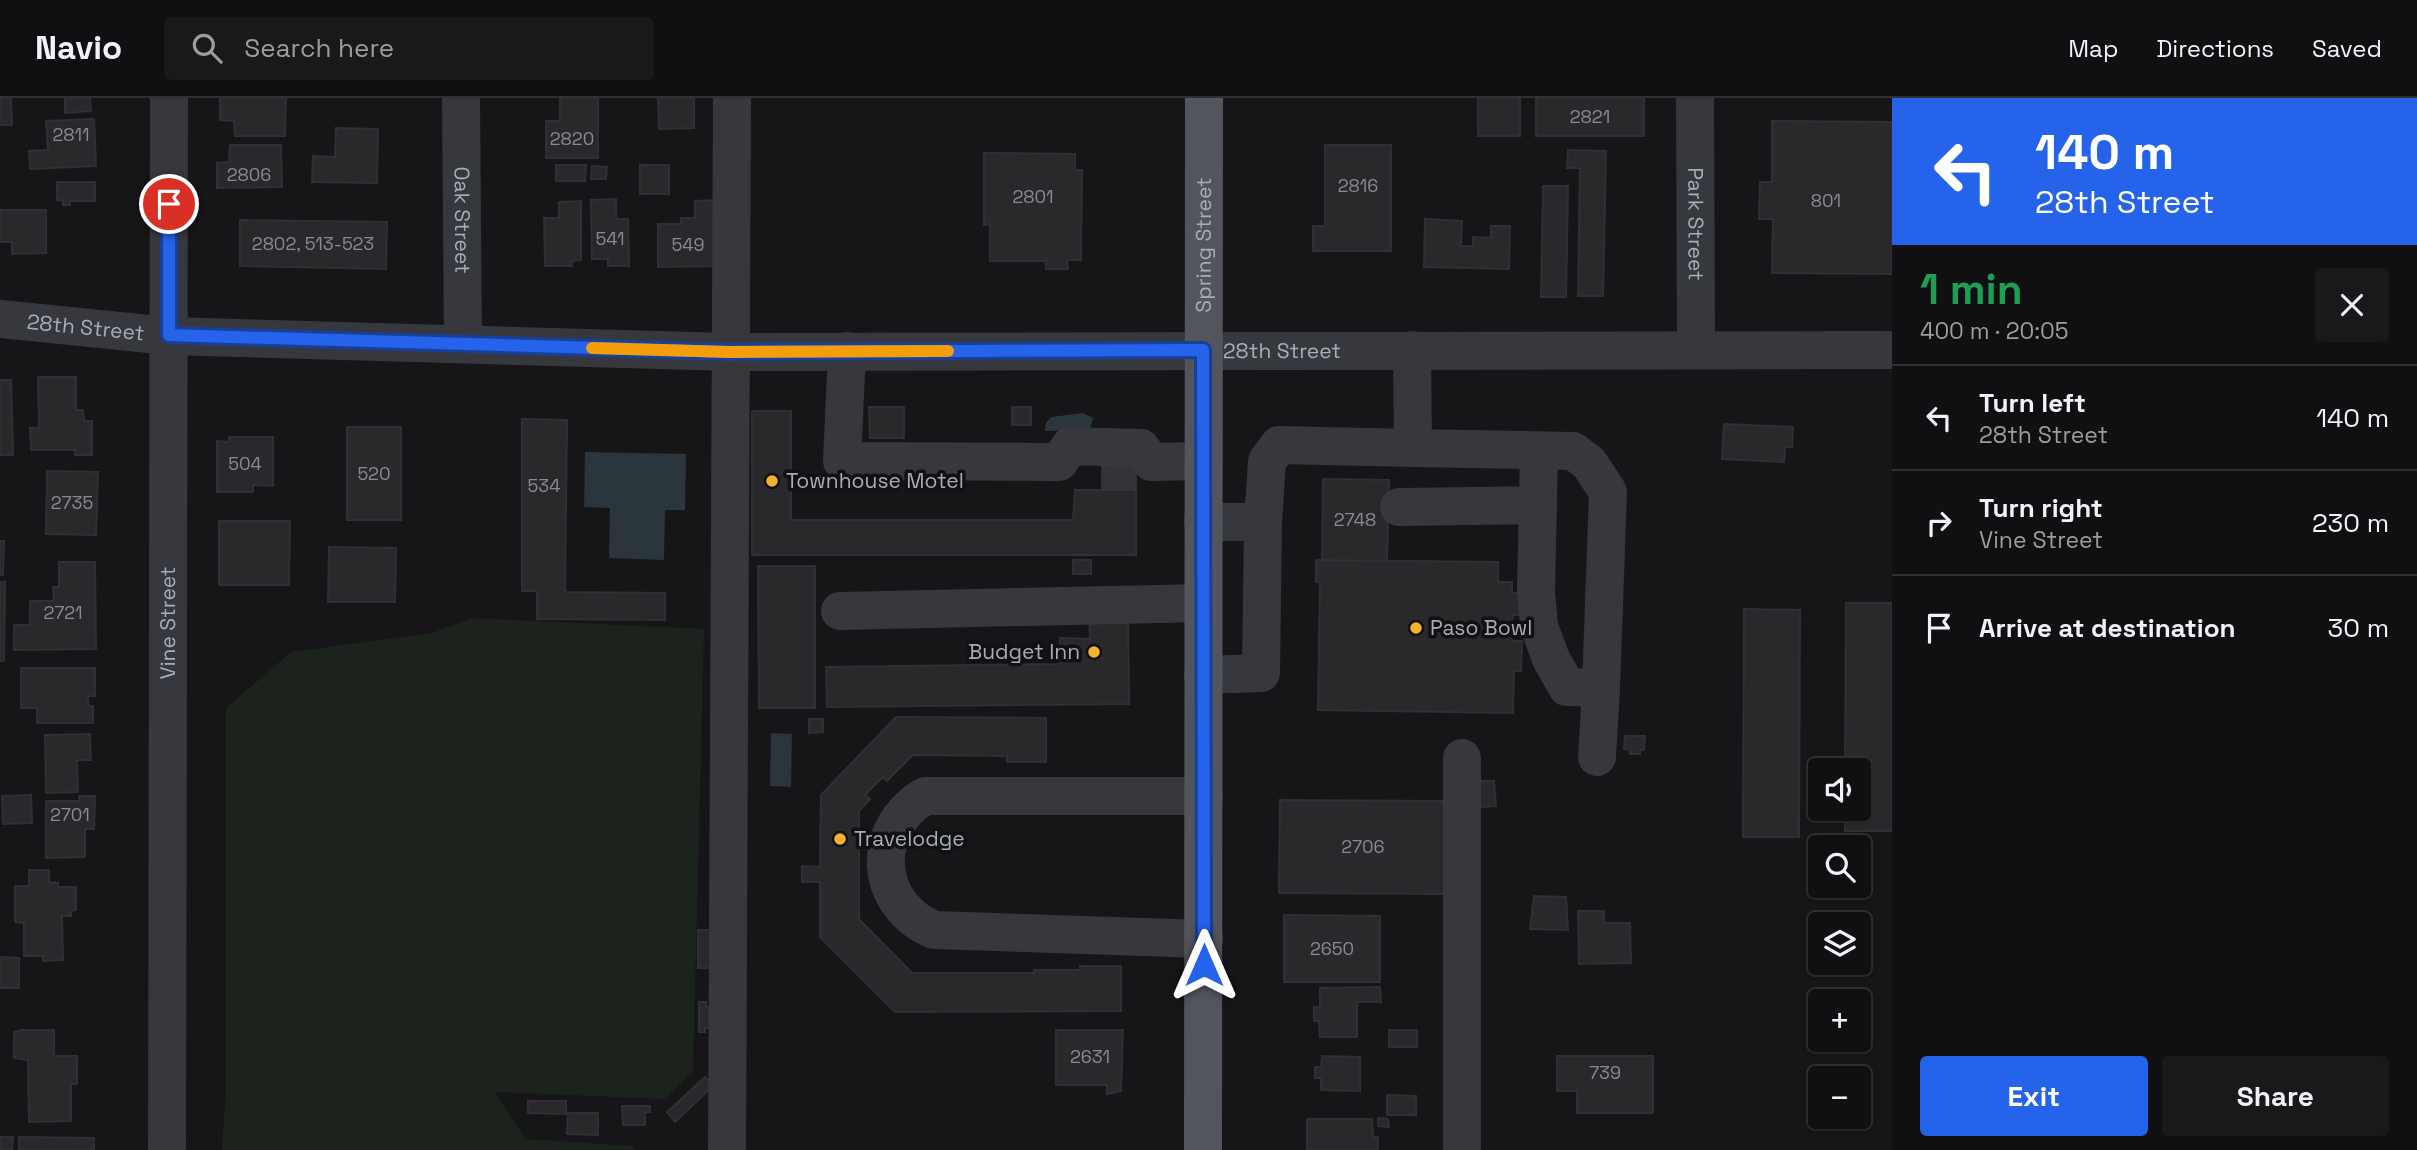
<!DOCTYPE html>
<meta charset="utf-8">
<style>
body{margin:0;font-family:"Space Grotesk",sans-serif;background:#19191b;color:#f1f3f6;height:100vh;display:flex;flex-direction:column;font-size:26px;white-space:nowrap}
*{box-sizing:border-box;margin:0}
p{font-size:23px;color:#9c9d9f}
.icon{flex:none;width:38px;height:38px;fill:none;stroke:currentColor;stroke-width:2;stroke-linecap:round;stroke-linejoin:round}
.map{position:relative;flex:1;overflow:hidden}
.side{display:flex;flex-direction:column;background:#101012;width:525px}
.side>*{flex:none}
.top-card{background:#2563eb;color:#fff;overflow:hidden}
.fabs{position:absolute;left:1808px;top:660px;display:grid;gap:14px}
.fabs a{display:grid;place-items:center;width:63px;height:63px;border-radius:7px;background:#101012;box-shadow:0 2px 5px #0004,0 0 0 2px #303032;font-size:35px}
.pin{position:absolute;display:grid;place-items:center;width:60px;height:60px;color:#fff;margin:-30px;border:4px solid #fff;border-radius:50%;box-shadow:0 2px 7px #0007}
.me{position:absolute;width:77px;margin:-38px;rotate:0deg;stroke-linejoin:round;filter:drop-shadow(0 0 5px #0008)}
.turn{display:flex;align-items:center;gap:24px;height:147px;padding:0 28px;font-size:32px}
.turn .icon{width:91px;height:91px;stroke-width:2.5}
.turn b{display:block;font-size:49px;line-height:60px}
.round{display:grid;place-items:center;flex:none;width:74px;height:74px;border-radius:7px;background:#19191b}
.summary{display:flex;align-items:center;justify-content:space-between;height:119px;padding:0 28px}
h1{font-size:42px;font-weight:700;line-height:52px;color:#1e9e55}
.cta{display:flex;gap:14px;margin-top:auto;padding:14px 28px}
.cta a{flex:1;height:80px;border-radius:7px;background:#2563eb;color:#fff;font-size:28px;font-weight:700;line-height:80px;text-align:center}
.cta a+a{background:#19191b;color:#f1f3f6}
ul{padding:0;list-style:none}
li{display:flex;align-items:center;gap:21px;height:105px;padding:0 28px;border-top:2px solid #303032}
li div{flex:1}
li b{display:block;font-size:26px}
li em{font-style:normal}
header{display:flex;align-items:center;gap:42px;box-sizing:border-box;height:98px;padding:0 35px;background:#101012;border-bottom:2px solid #303032}
header strong{font-size:33px}
nav{display:flex;gap:38px;margin-inline-start:auto;font-size:24px}
.search{width:490px;height:63px;background:#19191b;display:flex;align-items:center;gap:18px;box-sizing:border-box;padding:0 24px;border-radius:7px;color:#9c9d9f;font-size:26px}
main{display:flex;flex:1;min-height:0}
.map>svg:first-child{display:block}
</style>
<header>
<strong>Navio</strong>
<div class="search"><svg class="icon" aria-label="search" viewBox="0 0 24 24"><circle cx="10" cy="10" r="6"/><path d="M15 15l6 6"/></svg>Search here</div>
<nav><a>Map</a><a>Directions</a><a>Saved</a></nav>
</header>
<main>
<div class="map">
<svg width="1892" height="1052" viewBox="0 0 1892 1052">
<rect width="100%" height="100%" fill="#161618"/>
<!-- green -->
<path fill="#1c231d" d="M472,520L704,531L693,974L665,1001L494,994L526,1041L634,1048V1052H222L226,990V610L291,554L432,535Z"/>
<!-- water -->
<g fill="#2b353c">
<path d="M1083,315L1093,320L1090,332L1045,333L1046,325L1051,319Z"/>
<path d="M585,354L686,356L685,412H665L664,462L609,460L610,410L584,409Z"/>
<path d="M771,635L792,636L791,689L770,688Z"/>
</g>
<!-- building -->
<g fill="#29292c" stroke="#303034" stroke-width="2">
<path d="M0,0H11L12,27H0Z"/>
<path d="M65,0H90L91,13L65,15Z"/>
<path d="M220,0H286L285,38H235L234,23L220,22Z"/>
<path d="M560,0H598V60H546V23H560Z"/>
<path d="M658,0H694V30L659,31Z"/>
<rect x="1478" y="0" width="42" height="38"/>
<rect x="1536" y="0" width="108" height="38"/>
<path d="M94,21L96,68L30,71L29,53L48,52L46,23Z"/>
<path d="M1772,23L1892,24V176L1772,175L1773,121H1759L1760,84H1772Z"/>
<path d="M336,30L378,31L377,85L312,84L313,58L335,59Z"/>
<path d="M230,47H281L282,89L217,90V65L229,64Z"/>
<path d="M1325,47H1391V153H1313V128H1325Z"/>
<path d="M1568,52L1606,53L1603,198H1578L1580,70H1567Z"/>
<path d="M984,55L1075,56V72H1082L1081,162H1067L1068,171H1046V163H990V126L984,127Z"/>
<path d="M556,67H586L585,83H556Z"/>
<rect x="640" y="67" width="29" height="29"/>
<path d="M592,68L607,69L606,81H591Z"/>
<path d="M57,84H95V103H70V107H63V102H57Z"/>
<path d="M1543,88H1568L1566,199H1541Z"/>
<path d="M616,101V121H628L629,168H608V161H592L591,102Z"/>
<path d="M717,102L718,168L658,169V126H681V120H695V103Z"/>
<path d="M581,103V162L572,163V168H545L544,120H559V104Z"/>
<path d="M0,112H46V155L12,156V144H0Z"/>
<path d="M1425,121L1462,123L1461,148H1473V139L1491,140V128H1510L1509,171L1424,169Z"/>
<path d="M240,122L387,124L386,171L240,168Z"/>
<path d="M38,279H76V312H83L84,323H92V357H75V352H31L30,330H39Z"/>
<path d="M0,282H11L13,357H0Z"/>
<path d="M869,309H904V340H870Z"/>
<rect x="1012" y="309" width="19" height="18"/>
<path d="M752,313H791V422H1073L1075,392H1102V359L1136,366V457H752Z"/>
<path d="M522,321L567,322L565,494L665,495V522L537,521V493H522Z"/>
<path d="M1724,326L1793,329L1792,349H1785L1784,364L1722,361Z"/>
<rect x="347" y="329" width="54" height="93"/>
<path d="M229,339H273V388L253,387V394H217V343L229,344Z"/>
<path d="M47,373L98,374L96,437L46,436Z"/>
<path d="M1323,381L1389,382L1387,463L1322,462Z"/>
<path d="M219,423H290L289,487H219Z"/>
<path d="M0,443H4L3,477H0Z"/>
<path d="M329,449L396,450L395,504H328Z"/>
<rect x="1073" y="462" width="18" height="14"/>
<path d="M1316,462L1498,464V484H1512V495H1525V517H1513L1512,543H1522L1521,573H1514L1513,615L1318,612L1320,484H1316Z"/>
<path d="M59,464H95L96,551L14,552V527H30V503H54L53,489H59Z"/>
<path d="M758,468H815V610H759Z"/>
<path d="M0,484H5L4,563H0Z"/>
<path d="M1846,505H1892V733H1845V710H1858V672H1845Z"/>
<path d="M1744,511L1800,512L1799,739H1743Z"/>
<path d="M1089,514H1128L1129,606L827,609L826,569L1060,566V540L1090,541Z"/>
<path d="M21,570H95V598H88V607L93,608V625H37V610H21Z"/>
<path d="M896,619L1046,620V664H1007V658L913,657L887,683L883,679L865,697L870,701L859,713V821L912,875H1034V872H1080V868H1121V913L895,914L820,839V784H802V768L820,769L821,697Z"/>
<path d="M809,621H823V634L809,635Z"/>
<path d="M90,636L91,662H77L78,694L46,695L45,637Z"/>
<path d="M1625,638H1645L1644,652H1640V656H1630V652L1624,651Z"/>
<path d="M1479,683H1494L1496,708L1480,709Z"/>
<path d="M31,697L32,725L3,726L2,698Z"/>
<path d="M79,698H95L94,731H85V759L46,760V703H79Z"/>
<path d="M1280,702L1447,703L1446,796L1279,795Z"/>
<path d="M29,772H49V784L58,785V789H76V812L71,813V818H62L63,862L43,863V858H24V825L15,824V788H29Z"/>
<path d="M1534,798L1566,799L1568,832L1530,831Z"/>
<path d="M1578,813H1604V825H1630L1631,865L1579,866Z"/>
<path d="M1284,817L1380,818V884H1284Z"/>
<rect x="698" y="832" width="13" height="38"/>
<path d="M0,859L19,860V890H0Z"/>
<path d="M1380,889L1381,904H1357V939H1320L1319,923H1314V909L1320,910V890Z"/>
<path d="M699,904H706V909L718,908L717,929L705,930V934H699Z"/>
<path d="M22,932H54V958H77V986H71V1023L29,1024L28,962L14,960V934Z"/>
<path d="M1056,932H1123L1121,993L1107,996V987H1056Z"/>
<rect x="1389" y="932" width="28" height="17"/>
<path d="M1322,958L1360,959V993L1321,992V980H1315V969H1321Z"/>
<path d="M1557,958H1653V1015H1577V993H1557Z"/>
<path d="M705,979L713,988L675,1024L667,1014Z"/>
<path d="M1387,997L1416,998V1017H1387Z"/>
<path d="M528,1003H566V1016L528,1015Z"/>
<path d="M622,1008H650V1014H645V1027H623Z"/>
<path d="M568,1015H598V1037L567,1036Z"/>
<path d="M1378,1020L1388,1021L1389,1029L1378,1028Z"/>
<path d="M1307,1021H1372L1373,1039H1378V1052H1307Z"/>
<path d="M0,1039H13L12,1052H0Z"/>
<path d="M19,1039L94,1040V1052H19Z"/>
</g>
<g fill="none" stroke-linecap="round" stroke-linejoin="round">
<!-- minor-tunnel -->
<path stroke="#333438" stroke-width="38" stroke-dasharray="38 19" stroke-linecap="butt" d="M1102,374H1136"/>
<!-- minor -->
<g stroke="#37383d" stroke-width="38">
<path id="s1" d="M461,0L463,246"/>
<path id="s2" d="M1695,0L1696,251"/>
<path id="s3" d="M0,221L169,238L729,254L1892,252"/>
<path d="M1412,252L1413,350L1573,353L1589,365L1608,394L1601,590L1567,589L1551,561L1539,528L1536,494L1539,353"/>
<path d="M847,253L842,363L1059,364L1070,348L1141,350L1151,364L1203,363"/>
<path d="M1399,409L1538,407"/>
<path d="M1203,424H1263L1261,575L1203,577"/>
<path d="M1263,424L1267,363L1279,347L1413,350"/>
<path d="M840,513L1203,505"/>
<path d="M1597,659L1601,590"/>
<path d="M1462,660V1052"/>
<path d="M1204,698H925C869,731 874,807 934,832L1204,841"/>
<path id="s4" d="M167,1052L169,0"/>
<path d="M727,1052L732,0"/>
</g>
<!-- major -->
<path stroke="#53555c" stroke-width="38" id="s5" d="M1203,1052L1204,0"/>
</g>
<g fill="none" stroke-linecap="round" stroke-linejoin="round">
<!-- route casing -->
<g stroke="#184099" stroke-width="18">
<path id="route" d="M169,106V237L729,254L1203,252L1204,867"/>
</g>
<!-- route -->
<use href="#route" stroke="#2563eb" stroke-width="12"/>
<!-- slow -->
<path stroke="#f59e0b" stroke-width="12" d="M592,250L729,254L948,253"/>
</g>
<!-- markers -->
<g fill="#f5b230" stroke="#111113" stroke-width="2.5">
<circle cx="772" cy="383" r="7"/>
<circle cx="1416" cy="530" r="7"/>
<circle cx="1094" cy="554" r="7"/>
<circle cx="840" cy="741" r="7"/>
</g>
<g text-anchor="middle" stroke-width="7" stroke-linejoin="round" paint-order="stroke">
<!-- number labels -->
<g font-size="18" fill="#878b94">
<text x="1590" y="25">2821</text>
<text x="71" y="43">2811</text>
<text x="572" y="47">2820</text>
<text x="249" y="83">2806</text>
<text x="1358" y="94">2816</text>
<text x="1033" y="105">2801</text>
<text x="1826" y="109">801</text>
<text x="610" y="147">541</text>
<text x="313" y="152">2802, 513-523</text>
<text x="688" y="153">549</text>
<text x="245" y="372">504</text>
<text x="374" y="382">520</text>
<text x="544" y="394">534</text>
<text x="72" y="411">2735</text>
<text x="1355" y="428">2748</text>
<text x="63" y="521">2721</text>
<text x="70" y="723">2701</text>
<text x="1363" y="755">2706</text>
<text x="1332" y="857">2650</text>
<text x="1090" y="965">2631</text>
<text x="1605" y="981">739</text>
</g>
<!-- street labels -->
<g font-size="21" fill="#a7adb8" stroke="#111113">
<text dy="7" stroke="none"><textPath href="#s1" startOffset="122">Oak Street</textPath></text>
<text dy="7" stroke="none"><textPath href="#s2" startOffset="126">Park Street</textPath></text>
<text dy="7" stroke="none"><textPath href="#s5" startOffset="905">Spring Street</textPath></text>
<text dy="7" stroke="none"><textPath href="#s3" startOffset="86">28th Street</textPath></text>
<text dy="7" stroke="none"><textPath href="#s3" startOffset="1283">28th Street</textPath></text>
<text dy="7" stroke="none"><textPath href="#s4" startOffset="527">Vine Street</textPath></text>
</g>
<!-- poi labels -->
<g font-size="21" fill="#a7adb8" stroke="#111113" text-anchor="start">
<text x="786" y="390">Townhouse Motel</text>
<text x="1430" y="537">Paso Bowl</text>
<text x="1080" y="561" text-anchor="end">Budget Inn</text>
<text x="854" y="748">Travelodge</text>
</g>
</g>
</svg>
<div class="fabs">
<a><svg class="icon" aria-label="sound" viewBox="0 0 24 24"><path d="M4 9h4l5-4v14l-5-4H4zM17 9q2 3 0 6"/></svg></a>
<a><svg class="icon" aria-label="search" viewBox="0 0 24 24"><circle cx="10" cy="10" r="6"/><path d="M15 15l6 6"/></svg></a>
<a><svg class="icon" aria-label="layers" viewBox="0 0 24 24"><path d="M12 4l9 5-9 5-9-5zM3 14l9 5 9-5"/></svg></a>
<a>+</a>
<a>−</a>
</div>
<div class="pin" style="left:169px;top:106px;background:#d93025"><svg class="icon" aria-label="arrive" viewBox="0 0 24 24"><path d="M6 21V4h12l-3 4 3 4H6"/></svg></div>
<svg class="me" style="left:1204px;top:867px" viewBox="-20 -20 40 40"><path d="M0-17L14 15 0 8-14 15z" fill="#2563eb" stroke="#fff" stroke-width="4"/></svg>
</div>
<section class="side">
<div class="top-card">
<div class="turn"><svg class="icon" aria-label="left" viewBox="0 0 24 24"><path d="M17 20v-9H6M10 6l-5 5 5 5"/></svg><div><b>140 m</b>28th Street</div></div>
</div>
<div class="summary"><div><h1>1 min</h1><p>400 m · 20:05</p></div><a class="round"><svg class="icon" aria-label="close" viewBox="0 0 24 24"><path d="M6 6l12 12M18 6L6 18"/></svg></a></div>
<ul>
<li><svg class="icon" aria-label="left" viewBox="0 0 24 24"><path d="M17 20v-9H6M10 6l-5 5 5 5"/></svg><div><b>Turn left</b><p>28th Street</p></div><em>140 m</em></li>
<li><svg class="icon" aria-label="right" viewBox="0 0 24 24"><path d="M7 20v-9h11M14 6l5 5-5 5"/></svg><div><b>Turn right</b><p>Vine Street</p></div><em>230 m</em></li>
<li><svg class="icon" aria-label="arrive" viewBox="0 0 24 24"><path d="M6 21V4h12l-3 4 3 4H6"/></svg><div><b>Arrive at destination</b></div><em>30 m</em></li>
</ul>
<div class="cta"><a>Exit</a><a>Share</a></div>
</section>
</main>
